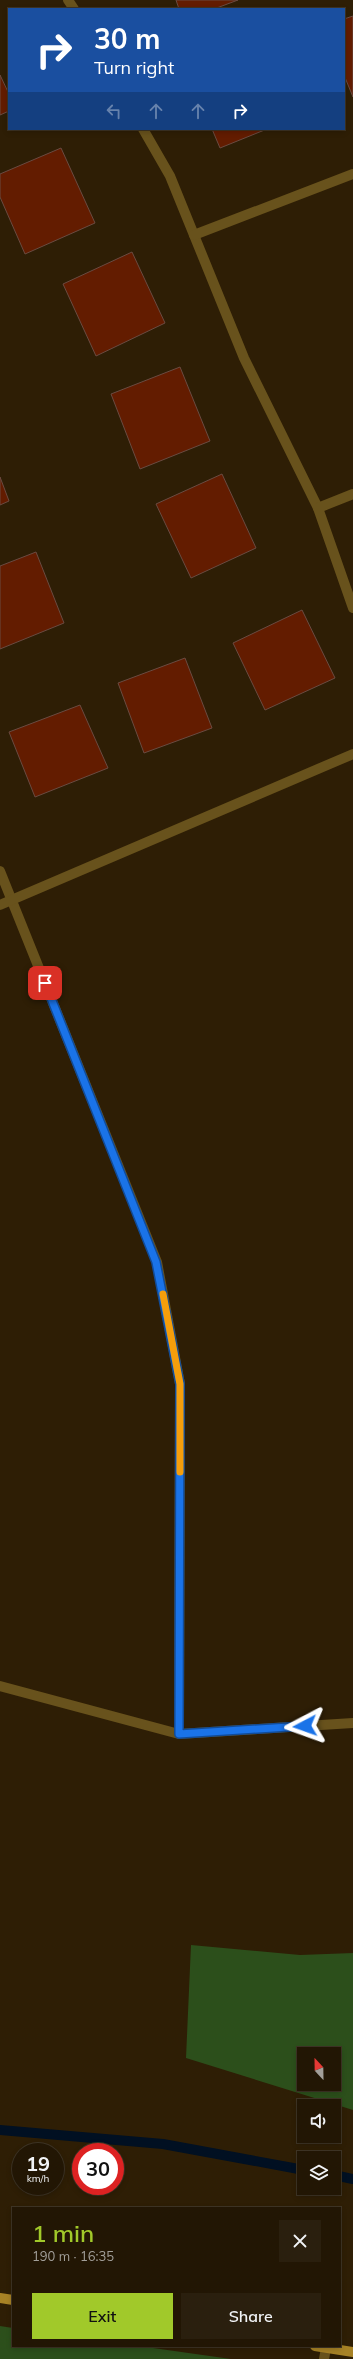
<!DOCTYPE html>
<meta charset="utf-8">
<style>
body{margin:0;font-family:Mulish,sans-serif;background:#2a1f0e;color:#f1f3f6;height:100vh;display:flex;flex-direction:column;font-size:15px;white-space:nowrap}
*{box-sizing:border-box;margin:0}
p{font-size:13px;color:#a29f9a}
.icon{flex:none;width:22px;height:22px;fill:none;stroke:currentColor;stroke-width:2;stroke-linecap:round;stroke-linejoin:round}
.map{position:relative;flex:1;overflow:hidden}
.sheet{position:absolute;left:12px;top:2207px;width:329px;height:140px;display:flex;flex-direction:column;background:#221604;border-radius:0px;box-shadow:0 2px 6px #0003,0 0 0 1px #3f3526}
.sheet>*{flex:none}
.top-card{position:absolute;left:8px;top:8px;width:337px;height:122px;border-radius:0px;box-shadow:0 2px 6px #0003,0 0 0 1px #3f3526;background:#1a4fa0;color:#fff;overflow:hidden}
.needle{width:26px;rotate:338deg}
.controls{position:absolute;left:297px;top:2047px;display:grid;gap:8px}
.controls a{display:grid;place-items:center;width:44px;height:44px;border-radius:0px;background:#221604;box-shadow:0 2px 6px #0003,0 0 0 1px #3f3526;font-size:20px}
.speed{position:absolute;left:12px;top:2143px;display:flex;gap:8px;font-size:20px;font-weight:700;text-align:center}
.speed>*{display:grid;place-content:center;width:52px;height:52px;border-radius:50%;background:#221604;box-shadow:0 2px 6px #0003,0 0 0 1px #3f3526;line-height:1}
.speed small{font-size:10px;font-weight:400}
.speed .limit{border:6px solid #d22;background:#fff;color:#111}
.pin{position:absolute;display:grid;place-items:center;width:34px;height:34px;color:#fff;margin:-17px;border-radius:8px;box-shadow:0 2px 6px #0006}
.me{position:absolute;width:44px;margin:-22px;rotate:266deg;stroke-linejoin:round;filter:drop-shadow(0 0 3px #0008)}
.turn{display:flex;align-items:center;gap:14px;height:84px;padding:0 20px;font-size:18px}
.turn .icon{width:52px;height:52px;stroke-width:2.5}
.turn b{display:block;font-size:28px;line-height:34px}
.lanes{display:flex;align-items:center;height:38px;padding:0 20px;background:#0003;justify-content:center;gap:20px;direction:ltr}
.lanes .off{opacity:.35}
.round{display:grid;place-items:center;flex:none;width:42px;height:42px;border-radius:0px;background:#2a1f0e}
.summary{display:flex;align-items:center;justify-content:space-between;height:68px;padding:0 20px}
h1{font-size:24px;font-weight:600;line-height:30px;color:#a1c92a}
.cta{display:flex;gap:8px;margin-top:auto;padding:8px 20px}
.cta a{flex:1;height:46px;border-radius:0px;background:#a1c92a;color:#111;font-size:16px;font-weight:600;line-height:46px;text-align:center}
.cta a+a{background:#2a1f0e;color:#f1f3f6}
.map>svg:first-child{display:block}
</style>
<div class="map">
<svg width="353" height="2359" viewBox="0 0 353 2359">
<rect width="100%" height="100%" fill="#2e1e05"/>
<!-- green -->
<g fill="#2c4f1b" fill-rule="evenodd">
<path d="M191,1945L300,1955L353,1953V2110L186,2058ZM304,2054H334V2084H304Z"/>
<path d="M0,2326L13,2328V2346H139L231,2359H0Z"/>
</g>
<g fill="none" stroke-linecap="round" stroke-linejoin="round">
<!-- stream -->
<g stroke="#011022" stroke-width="10">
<path d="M0,2130L163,2144L304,2170"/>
<path d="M334,2175L353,2179"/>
</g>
</g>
<!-- building -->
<g fill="#631c00" stroke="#6a4b41">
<path d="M176,0H238L214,9H179Z"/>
<path d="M353,16V97L344,75V19Z"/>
<path d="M0,75L9,94V111L0,115Z"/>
<path d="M212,129H267L220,148Z"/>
<path d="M61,148L95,223L25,254L0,197V174Z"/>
<path d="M132,252L165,323L96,356L63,284Z"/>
<path d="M180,367L210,441L140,469L111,394Z"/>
<path d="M222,474L256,548L191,578L156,504Z"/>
<path d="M0,477L9,501L0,505Z"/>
<path d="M36,552L64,623L0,649V566Z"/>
<path d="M302,610L335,678L265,710L233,643Z"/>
<path d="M185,658L212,728L144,753L118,683Z"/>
<path d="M80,705L108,768L35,797L9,732Z"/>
</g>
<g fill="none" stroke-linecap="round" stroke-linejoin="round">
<!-- minor -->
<g stroke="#68521c" stroke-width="10">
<path d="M68,0L74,9"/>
<path d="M143,129L170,176L244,358L318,508"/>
<path d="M194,235L353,174"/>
<path d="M353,494L318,508L353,608"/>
<path d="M0,871L157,1262L180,1384L179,1734"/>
<path d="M0,905L353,754"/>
<path d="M0,1686L179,1734L353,1723"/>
<path d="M324,2359L326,2348"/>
</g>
<!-- major -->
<g stroke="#a78225" stroke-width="10">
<path d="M0,2298L13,2300"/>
<path d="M315,2346L353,2352"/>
</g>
</g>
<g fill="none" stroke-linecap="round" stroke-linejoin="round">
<!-- route casing -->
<g stroke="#114b97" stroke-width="10">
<path id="route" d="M45,983L156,1262L180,1384L179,1734L305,1726"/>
</g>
<!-- route -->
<use href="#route" stroke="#1a73e8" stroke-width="7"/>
<!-- slow -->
<path stroke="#f59e0b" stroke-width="7" d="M163,1294L180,1384V1472"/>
</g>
</svg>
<div class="controls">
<a><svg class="needle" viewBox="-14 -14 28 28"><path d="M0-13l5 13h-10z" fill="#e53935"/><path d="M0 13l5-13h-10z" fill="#a29f9a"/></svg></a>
<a><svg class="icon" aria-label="sound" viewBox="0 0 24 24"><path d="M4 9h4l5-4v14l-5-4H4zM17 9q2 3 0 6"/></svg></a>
<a><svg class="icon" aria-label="layers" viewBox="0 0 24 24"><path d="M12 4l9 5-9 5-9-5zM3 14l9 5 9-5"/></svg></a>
</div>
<div class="speed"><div>19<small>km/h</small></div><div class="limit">30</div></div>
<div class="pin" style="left:45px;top:983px;background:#d93025"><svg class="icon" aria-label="arrive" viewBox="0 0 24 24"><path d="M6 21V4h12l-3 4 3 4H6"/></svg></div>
<svg class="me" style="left:305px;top:1726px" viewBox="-20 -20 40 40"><path d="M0-17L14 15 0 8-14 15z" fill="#1a73e8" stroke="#fff" stroke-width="4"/></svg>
<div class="top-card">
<div class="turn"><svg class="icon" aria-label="right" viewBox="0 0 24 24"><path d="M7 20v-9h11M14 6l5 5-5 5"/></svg><div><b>30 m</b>Turn right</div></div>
<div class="lanes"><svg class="icon off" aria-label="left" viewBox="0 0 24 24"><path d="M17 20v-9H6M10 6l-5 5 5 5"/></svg><svg class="icon off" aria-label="ahead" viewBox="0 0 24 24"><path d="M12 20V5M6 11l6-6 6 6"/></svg><svg class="icon off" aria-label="ahead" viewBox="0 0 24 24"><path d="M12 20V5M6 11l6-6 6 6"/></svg><svg class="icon" aria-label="right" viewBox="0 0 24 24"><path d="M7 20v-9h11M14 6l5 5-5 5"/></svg></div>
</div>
<section class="sheet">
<div class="summary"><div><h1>1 min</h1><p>190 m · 16:35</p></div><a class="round"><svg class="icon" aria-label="close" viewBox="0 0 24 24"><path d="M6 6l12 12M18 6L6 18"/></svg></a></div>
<div class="cta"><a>Exit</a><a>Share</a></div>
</section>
</div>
